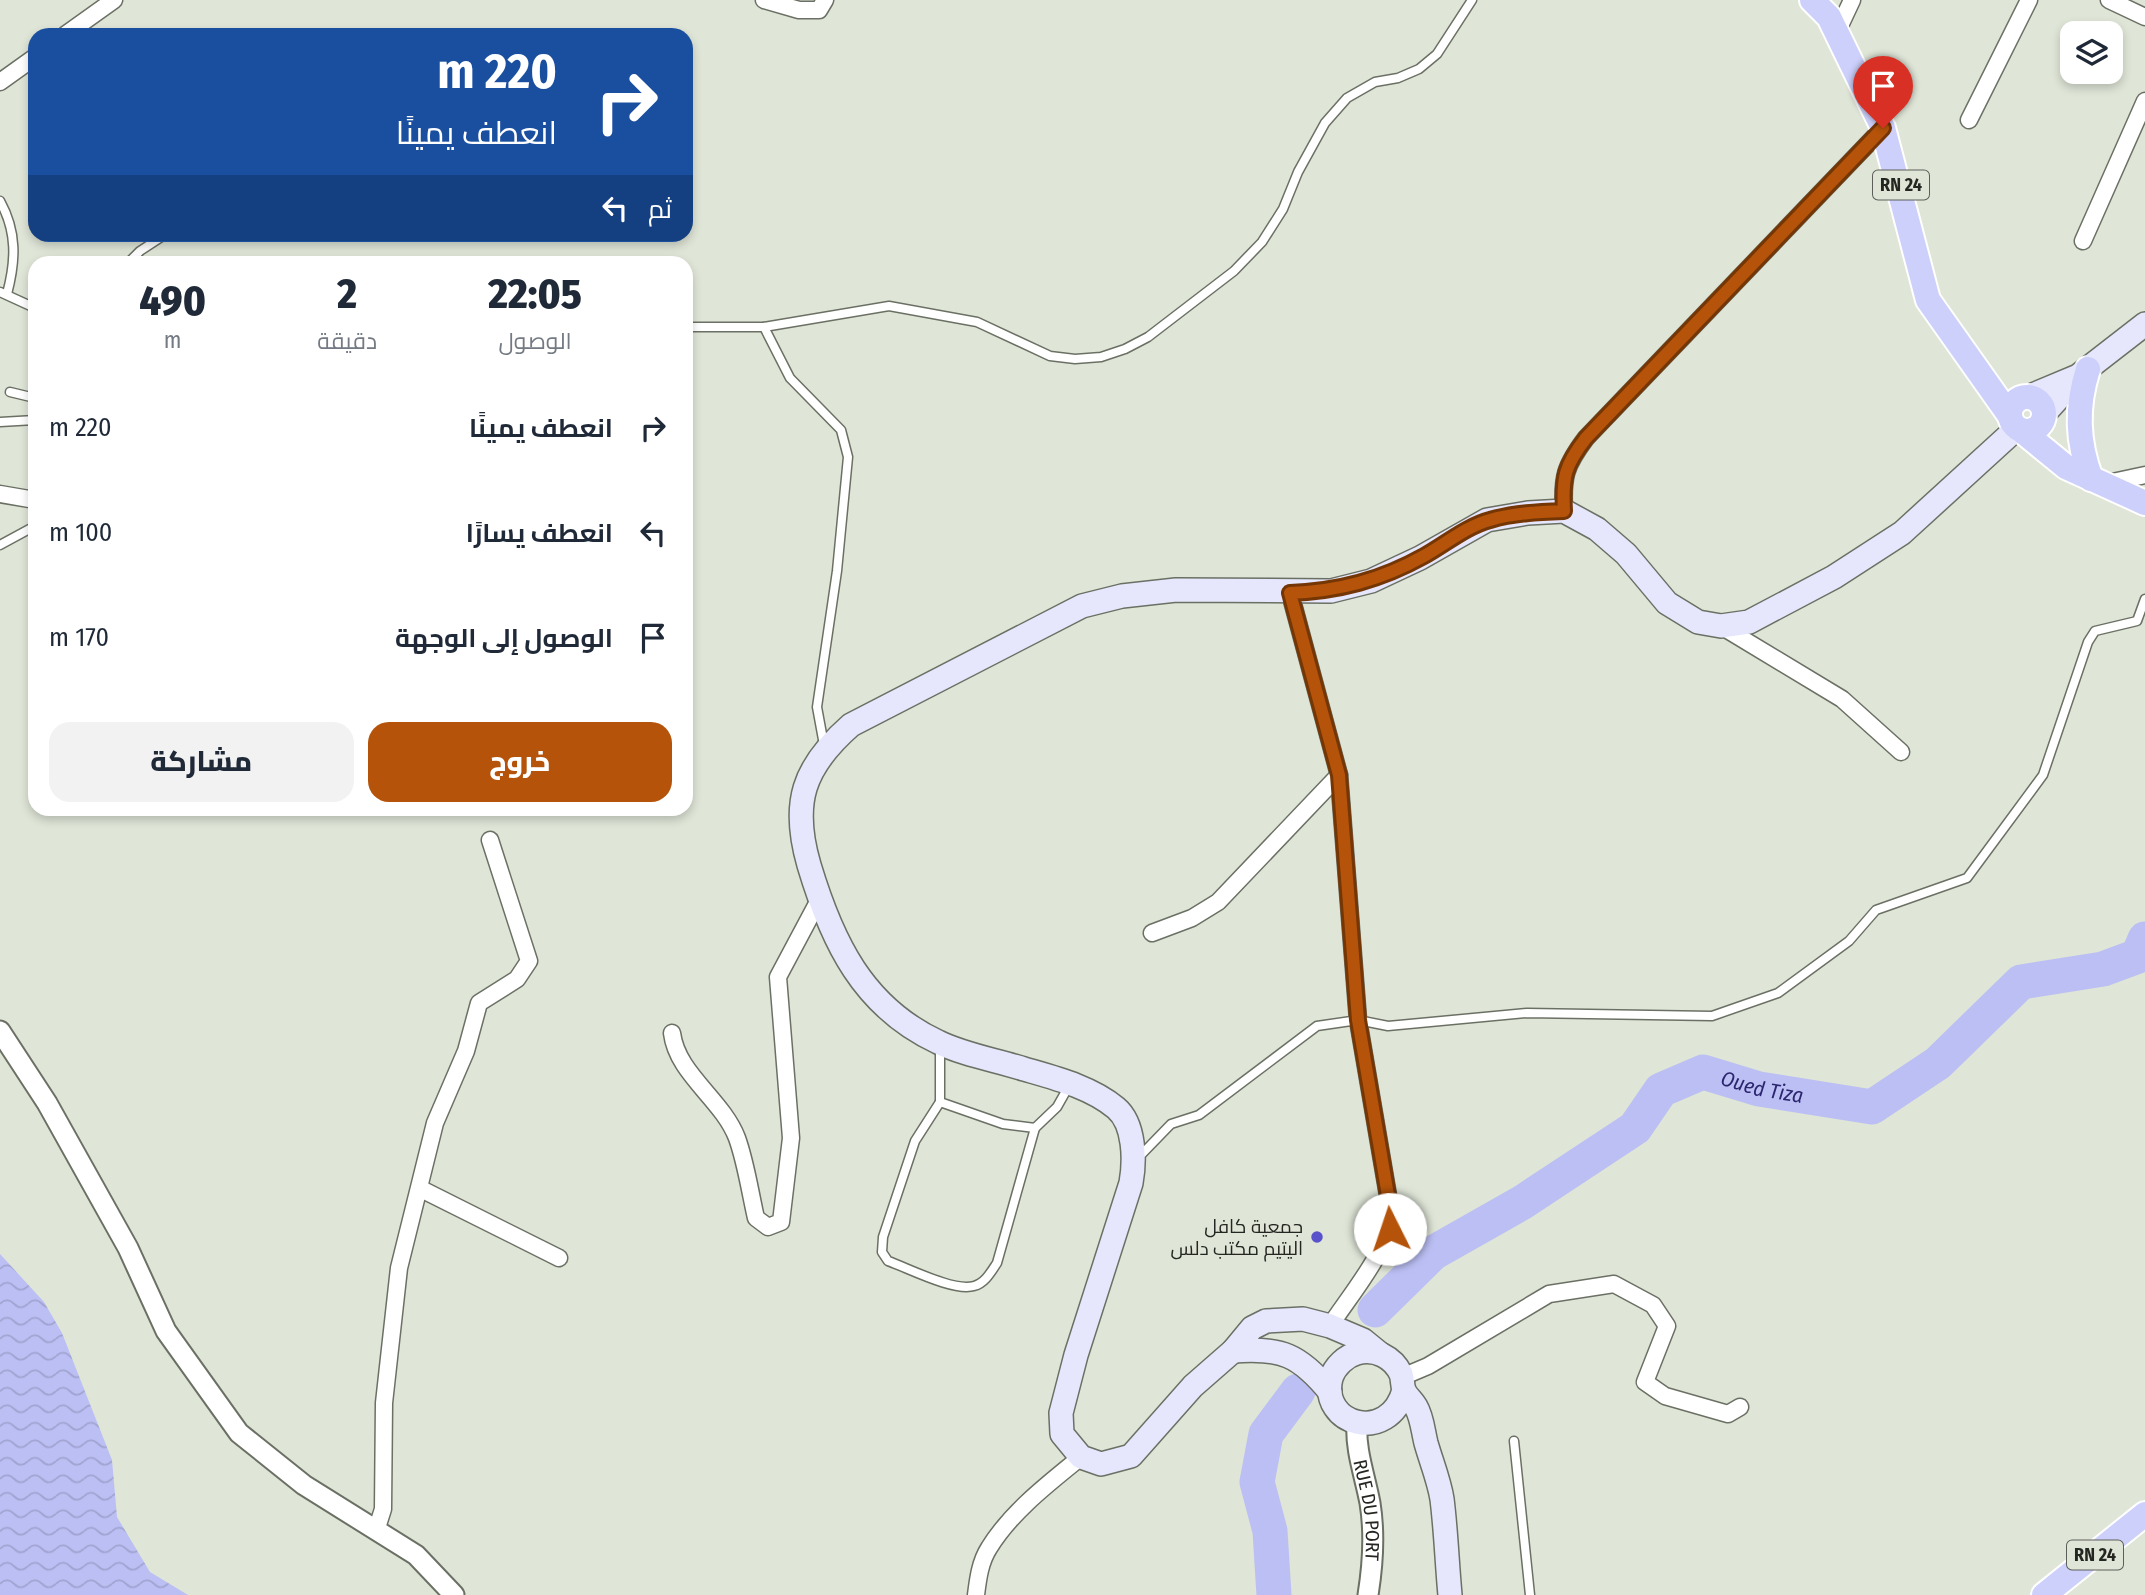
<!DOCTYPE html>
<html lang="ar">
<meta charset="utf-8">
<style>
body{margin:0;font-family:"Fira Sans Condensed",Cairo,sans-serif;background:#f2f2f3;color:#1f2937;direction:rtl;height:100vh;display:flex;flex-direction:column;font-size:26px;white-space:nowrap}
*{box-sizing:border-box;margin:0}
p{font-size:23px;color:#747a83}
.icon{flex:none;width:38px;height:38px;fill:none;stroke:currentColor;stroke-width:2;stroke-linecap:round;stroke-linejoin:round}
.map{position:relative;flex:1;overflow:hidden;direction:ltr}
.details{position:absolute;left:28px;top:256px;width:665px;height:560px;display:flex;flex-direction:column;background:#fff;border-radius:21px;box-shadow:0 4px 10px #0003;direction:rtl}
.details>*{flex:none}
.banner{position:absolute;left:28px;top:28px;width:665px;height:214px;border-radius:21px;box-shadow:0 4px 10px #0003;direction:rtl;background:#1a4fa0;color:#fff;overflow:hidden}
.controls{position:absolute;left:2060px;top:21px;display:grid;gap:14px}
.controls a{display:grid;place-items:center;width:63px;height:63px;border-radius:14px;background:#fff;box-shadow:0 4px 10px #0003;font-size:35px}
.pin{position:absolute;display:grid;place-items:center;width:60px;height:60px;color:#fff;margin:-72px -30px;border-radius:50% 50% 50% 0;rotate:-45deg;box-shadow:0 0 7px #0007}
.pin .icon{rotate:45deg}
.me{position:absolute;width:77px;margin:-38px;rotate:356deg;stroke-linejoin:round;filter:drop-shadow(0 0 5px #0008)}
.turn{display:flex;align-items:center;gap:24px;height:147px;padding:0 21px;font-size:32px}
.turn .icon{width:91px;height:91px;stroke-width:2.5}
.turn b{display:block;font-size:49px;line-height:60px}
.then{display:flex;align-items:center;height:66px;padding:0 21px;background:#0003;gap:14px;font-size:26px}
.eta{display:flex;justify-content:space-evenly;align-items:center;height:119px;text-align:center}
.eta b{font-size:42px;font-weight:800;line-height:49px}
.cta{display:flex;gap:14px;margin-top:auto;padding:14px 21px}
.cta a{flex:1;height:80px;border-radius:21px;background:#b45309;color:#fff;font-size:28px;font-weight:800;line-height:80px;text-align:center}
.cta a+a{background:#f2f2f3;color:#1f2937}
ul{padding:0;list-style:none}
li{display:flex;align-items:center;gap:21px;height:105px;padding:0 21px}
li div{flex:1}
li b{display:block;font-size:26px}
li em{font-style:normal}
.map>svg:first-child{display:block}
</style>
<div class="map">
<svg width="2145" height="1595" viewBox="0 0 2145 1595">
<defs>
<pattern id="water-waves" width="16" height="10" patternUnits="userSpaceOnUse" patternTransform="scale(1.75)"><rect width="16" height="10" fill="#bbbff4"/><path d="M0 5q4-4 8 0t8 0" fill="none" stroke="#a1a4d1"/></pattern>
</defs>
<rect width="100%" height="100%" fill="#dfe5d7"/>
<!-- water -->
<path fill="url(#water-waves)" d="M0,1254L44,1302L62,1333L112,1460L117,1517L150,1572L188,1595H0Z"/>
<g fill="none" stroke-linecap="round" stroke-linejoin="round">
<!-- river -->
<g stroke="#bbbff4" stroke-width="35">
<path id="s1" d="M1375,1310L1433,1253L1523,1202L1635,1128L1661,1090L1703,1072L1759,1089L1872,1107L1938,1063L2021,982L2103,969L2138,956L2145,939"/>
<path d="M1274,1595L1270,1531L1257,1482L1266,1434L1298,1391"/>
</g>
<!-- service casing -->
<g stroke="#6b7064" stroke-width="11">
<g id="service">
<path d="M0,201C17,232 16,260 7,294"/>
<path d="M129,262L140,251L166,234"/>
<path d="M0,292L35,308"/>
<path d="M686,327H764L889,306L977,322L1050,356L1075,359L1101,357L1125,349L1148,337L1234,271L1262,242L1283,209L1298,172L1325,123L1347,98L1375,82L1398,78L1419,69L1437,54L1472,0"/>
<path d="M764,327L790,378L841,430L848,457L837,571L817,707L824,745"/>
<path d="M10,392L35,398"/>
<path d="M0,422L35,420"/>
<path d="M0,545L35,526"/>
<path d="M940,1047V1102L1003,1124L1035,1128L1057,1107L1070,1084"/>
<path d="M940,1102L915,1141L883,1237L882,1252L888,1261C908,1268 954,1292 974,1286C985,1283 991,1272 997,1263L1035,1128"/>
<path d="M1138,1158L1171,1124L1199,1115L1317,1026L1358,1020L1388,1026L1527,1013L1712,1016L1778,993L1849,941L1876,910L1967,878L2043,775L2088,642L2095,631L2137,621L2145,599"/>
<path d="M1514,1441L1530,1595"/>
</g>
</g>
<!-- minor casing -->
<g stroke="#6b7064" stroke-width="19">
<g id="minor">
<path d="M764,0L799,10H819L825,0"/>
<path d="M2109,0L2145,17"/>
<path d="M1837,32L1852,0"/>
<path d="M65,35L114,0"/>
<path d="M0,82L35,57"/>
<path d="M1969,120L2029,0"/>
<path d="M2083,241L2145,101"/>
<path d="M2103,484L2145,475"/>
<path d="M0,494L35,500"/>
<path d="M1564,511C1562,477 1565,466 1586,438L1883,128"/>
<path d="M1290,593L1339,775L1358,1020L1391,1213C1390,1249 1350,1295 1330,1326"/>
<path d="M1721,626L1842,699L1901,752"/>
<path d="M1152,933L1192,918L1218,902L1339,775"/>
<path d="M672,1033C677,1074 722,1099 737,1138C746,1163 750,1192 756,1218L768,1227L781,1222L791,1138L778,977L819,900"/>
<path d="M421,1189L559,1258"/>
<path d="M1402,1377L1428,1366L1549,1294L1614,1284L1653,1305L1667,1326L1645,1382L1665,1396L1728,1414L1740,1407"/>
<path d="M377,1528L383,1509L384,1403L399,1268L435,1123L466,1051L479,1003L517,979L529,961L490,840"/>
<path d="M976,1595C978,1579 980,1562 989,1548C1011,1512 1049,1483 1081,1457"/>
</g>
</g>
<!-- tertiary casing -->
<g stroke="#6b7064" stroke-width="23">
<g id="tertiary">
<path d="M0,1031L47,1103L128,1248L166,1331L239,1433L304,1485L416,1555L454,1595"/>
<path id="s2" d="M1357,1423C1355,1450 1365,1476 1370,1503C1375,1534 1373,1564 1368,1595"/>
</g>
</g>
<!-- secondary casing -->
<g stroke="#6b7064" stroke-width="26">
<g id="secondary">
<path d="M2028,397L2078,376L2145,324"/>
<path d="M2044,414L2072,383"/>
<path d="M1233,1351C1281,1347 1300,1355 1330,1392"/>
<path d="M1379,1353L1363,1340L1330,1326L1303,1319L1266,1321L1252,1328L1233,1351L1193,1386L1131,1456L1101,1464L1081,1457L1062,1434L1061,1413L1076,1355L1131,1183C1135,1161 1135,1124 1116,1108C1091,1087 1055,1078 1024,1069C996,1060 964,1055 938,1042C863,1007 832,942 809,865C791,803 803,767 851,725L1082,606L1122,596L1176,590L1331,591L1371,581L1420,558L1487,520L1528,513L1564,511L1597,529L1626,554L1667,603L1698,622L1721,626L1749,622L1834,577L1902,533L2017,428"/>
<path d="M1404,1390C1389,1445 1319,1425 1331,1378C1335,1366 1346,1356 1357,1353C1375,1348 1393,1357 1401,1374C1403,1379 1402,1385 1404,1390C1406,1396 1413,1401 1416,1407C1422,1417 1423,1431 1426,1443C1431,1461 1439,1480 1442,1499C1446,1531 1447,1563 1450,1595"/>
</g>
</g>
<!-- primary casing -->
<g stroke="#fff" stroke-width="28">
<g id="primary">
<path d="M1812,0L1829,17L1883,128L1928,300L2010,416"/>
<path d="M2088,369C2076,407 2077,441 2091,479"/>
<circle cx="2027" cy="414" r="17"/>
<path d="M2022,431L2066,467L2145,503"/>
<path d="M2044,1595L2145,1514"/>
</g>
</g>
<!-- service -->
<use href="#service" stroke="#fff" stroke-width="8"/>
<!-- minor -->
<use href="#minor" stroke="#fff" stroke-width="16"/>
<!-- tertiary -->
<use href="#tertiary" stroke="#fff" stroke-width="19"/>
<!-- secondary -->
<use href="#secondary" stroke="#e6e7fd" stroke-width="23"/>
<!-- primary -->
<use href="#primary" stroke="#cdd0fb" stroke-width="24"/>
</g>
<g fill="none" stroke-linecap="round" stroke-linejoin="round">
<!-- route casing -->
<g stroke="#753606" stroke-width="18">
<path id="route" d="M1390,1229L1391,1213L1358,1020L1339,775L1290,593C1339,591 1381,580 1424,556C1444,545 1467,526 1490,520C1514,513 1539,512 1564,511C1562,477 1565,465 1586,438L1883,128"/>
</g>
<!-- route -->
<use href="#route" stroke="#b45309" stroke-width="12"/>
</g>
<!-- markers -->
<circle fill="#5952ca" stroke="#dfe5d7" stroke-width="2.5" cx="1317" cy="1237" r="7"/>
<g text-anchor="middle" stroke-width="6" stroke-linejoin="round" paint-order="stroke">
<!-- shield labels -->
<g fill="#dfe5d7" stroke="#5c5f58" stroke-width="2">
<rect x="1873" y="170.5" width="56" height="29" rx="5"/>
<rect x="2067" y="1540.5" width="56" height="29" rx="5"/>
</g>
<g font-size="18" font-weight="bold" fill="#242621">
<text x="1901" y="191">RN 24</text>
<text x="2095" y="1561">RN 24</text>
</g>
<!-- poi labels -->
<g font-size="19" fill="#242621" stroke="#dfe5d7" text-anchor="end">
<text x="1303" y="1233">جمعية كافل<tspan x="1303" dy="22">اليتيم مكتب دلس</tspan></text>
</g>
<!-- street labels -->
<g font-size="19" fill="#242621" stroke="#dfe5d7">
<text dy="7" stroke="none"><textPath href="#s2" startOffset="88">RUE DU PORT</textPath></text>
</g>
<!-- water labels -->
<g font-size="21" font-style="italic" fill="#2c256f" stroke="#dfe5d7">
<text dy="7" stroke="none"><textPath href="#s1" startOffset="472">Oued Tiza</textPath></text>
</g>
</g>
</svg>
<div class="controls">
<a><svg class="icon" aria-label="layers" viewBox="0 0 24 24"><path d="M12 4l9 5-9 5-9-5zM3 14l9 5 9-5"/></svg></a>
</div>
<div class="pin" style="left:1883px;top:128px;background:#d93025"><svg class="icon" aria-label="arrive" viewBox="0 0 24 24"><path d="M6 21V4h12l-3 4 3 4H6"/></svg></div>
<svg class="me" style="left:1390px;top:1229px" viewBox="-20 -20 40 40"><circle r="19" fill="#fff"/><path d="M0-13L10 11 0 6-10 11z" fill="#b45309"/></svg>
<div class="banner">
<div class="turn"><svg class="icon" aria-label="right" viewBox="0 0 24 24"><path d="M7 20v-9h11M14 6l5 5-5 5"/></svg><div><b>220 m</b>انعطف يمينًا</div></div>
<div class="then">ثم<svg class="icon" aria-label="left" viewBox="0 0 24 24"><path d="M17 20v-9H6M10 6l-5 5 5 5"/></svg></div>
</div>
<section class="details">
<div class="eta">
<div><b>22:05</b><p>الوصول</p></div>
<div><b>2</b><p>دقيقة</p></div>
<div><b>490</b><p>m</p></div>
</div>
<ul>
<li><svg class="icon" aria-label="right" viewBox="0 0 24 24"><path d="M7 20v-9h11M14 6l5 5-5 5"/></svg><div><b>انعطف يمينًا</b></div><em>220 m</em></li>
<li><svg class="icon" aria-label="left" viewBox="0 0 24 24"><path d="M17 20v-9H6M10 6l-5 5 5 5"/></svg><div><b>انعطف يسارًا</b></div><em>100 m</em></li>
<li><svg class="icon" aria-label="arrive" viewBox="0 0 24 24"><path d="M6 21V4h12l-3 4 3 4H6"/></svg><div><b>الوصول إلى الوجهة</b></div><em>170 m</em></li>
</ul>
<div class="cta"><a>خروج</a><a>مشاركة</a></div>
</section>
</div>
